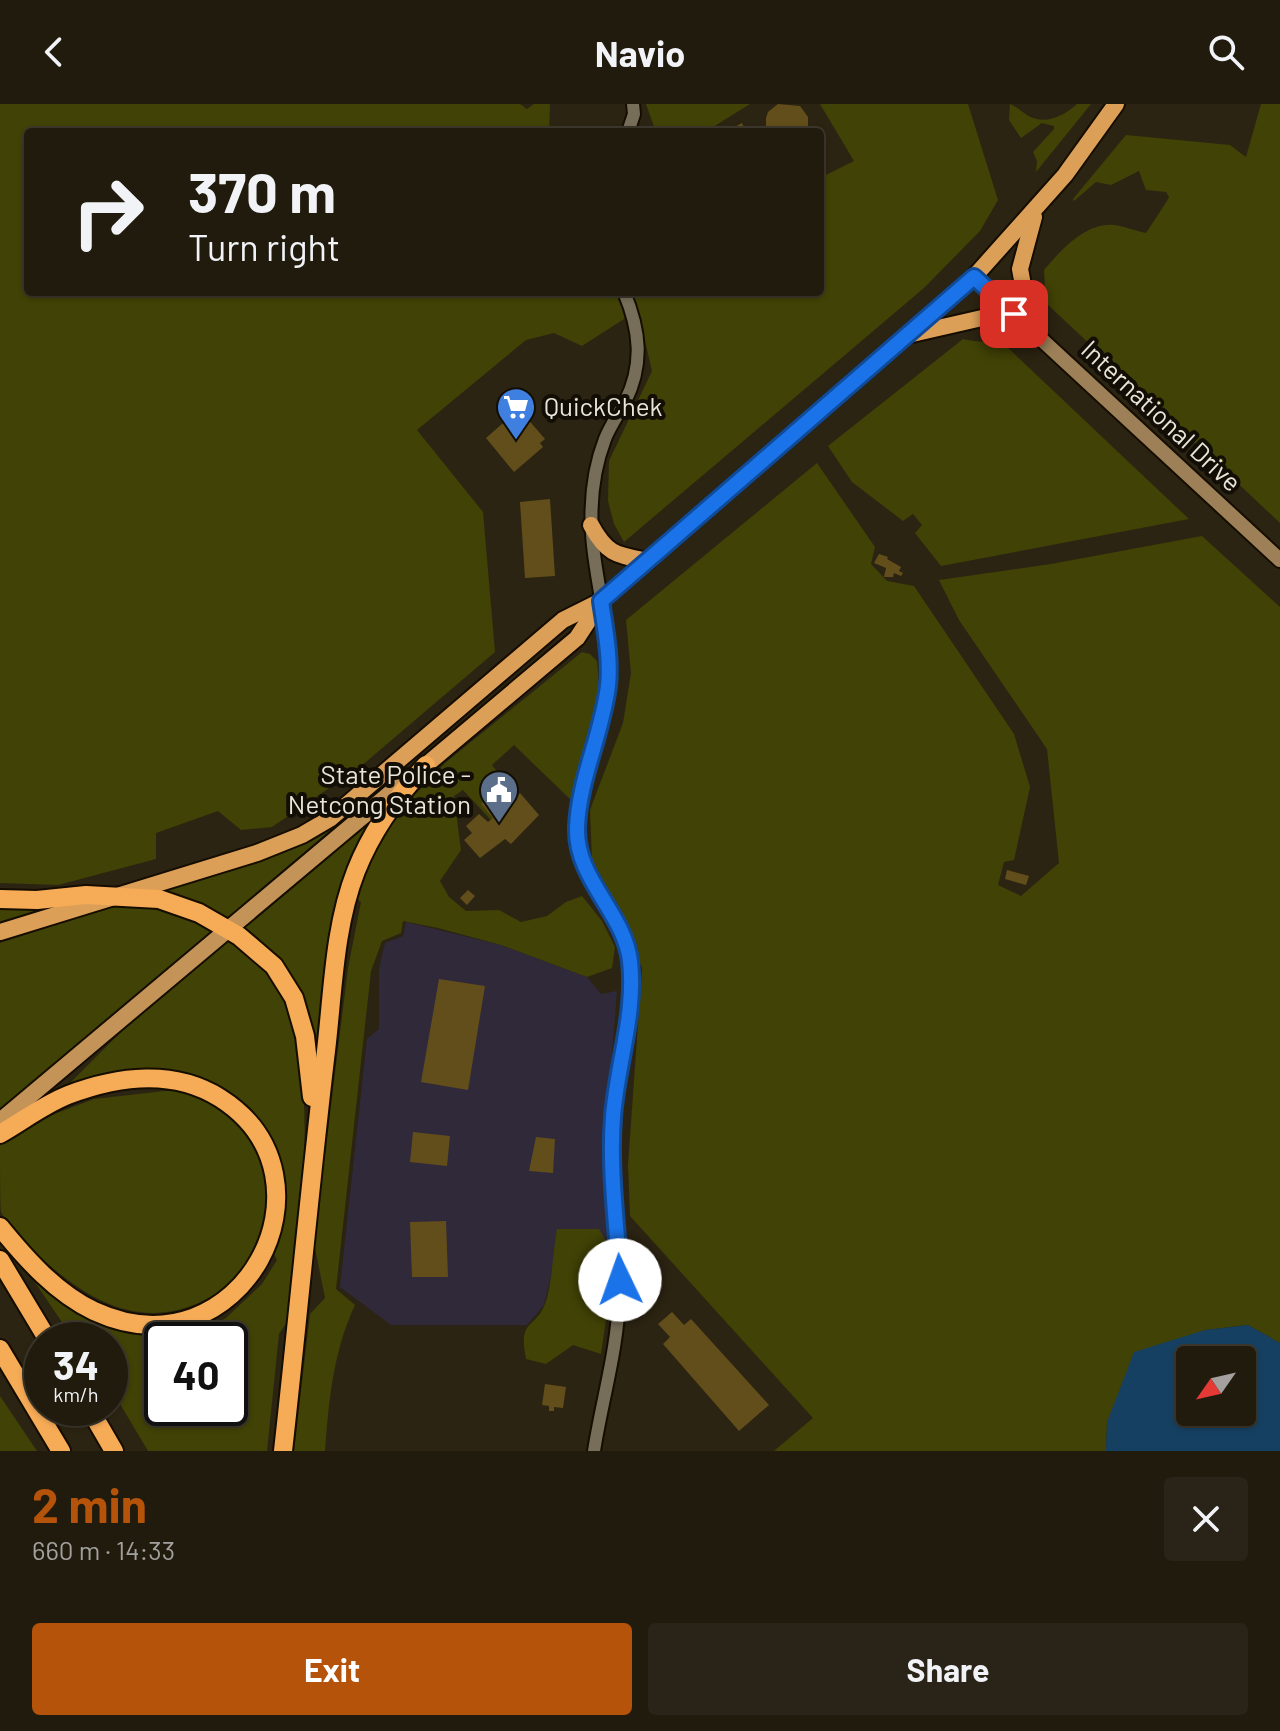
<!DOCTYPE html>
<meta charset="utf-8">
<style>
body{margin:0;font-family:Barlow,sans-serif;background:#292417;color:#f1f3f6;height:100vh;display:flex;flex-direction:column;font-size:30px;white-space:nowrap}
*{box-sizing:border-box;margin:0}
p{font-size:26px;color:#a2a19e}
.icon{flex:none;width:44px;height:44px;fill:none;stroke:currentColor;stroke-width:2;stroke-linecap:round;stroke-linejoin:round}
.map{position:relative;height:1347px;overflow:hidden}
.drawer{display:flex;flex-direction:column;background:#211b0e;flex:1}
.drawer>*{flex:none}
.banner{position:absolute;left:24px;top:24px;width:800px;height:168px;border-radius:8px;box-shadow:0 2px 6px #0004,0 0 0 2px #3e392e;background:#211b0e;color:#f1f3f6;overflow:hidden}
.needle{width:52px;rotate:236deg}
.controls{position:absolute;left:1176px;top:1242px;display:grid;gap:16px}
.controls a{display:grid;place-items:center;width:80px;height:80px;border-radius:8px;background:#211b0e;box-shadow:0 2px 6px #0004,0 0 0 2px #3e392e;font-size:40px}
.speed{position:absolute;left:24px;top:1218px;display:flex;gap:16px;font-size:40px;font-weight:700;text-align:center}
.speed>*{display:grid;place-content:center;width:104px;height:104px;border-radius:50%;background:#211b0e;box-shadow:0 2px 6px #0004,0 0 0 2px #3e392e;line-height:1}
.speed small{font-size:20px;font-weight:400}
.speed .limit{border:4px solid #111;border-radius:12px;background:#fff;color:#111}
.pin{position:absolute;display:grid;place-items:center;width:68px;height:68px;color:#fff;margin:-34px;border-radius:16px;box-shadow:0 4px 12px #0006}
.me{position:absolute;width:88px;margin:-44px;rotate:357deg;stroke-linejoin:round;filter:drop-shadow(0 0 6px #0008)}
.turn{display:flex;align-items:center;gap:28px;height:168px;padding:0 32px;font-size:36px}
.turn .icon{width:104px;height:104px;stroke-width:2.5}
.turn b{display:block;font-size:56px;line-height:68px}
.round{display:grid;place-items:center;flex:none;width:84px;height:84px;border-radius:8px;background:#292417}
.overview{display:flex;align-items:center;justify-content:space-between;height:136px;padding:0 32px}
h1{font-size:48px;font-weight:700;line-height:60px;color:#b45309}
.button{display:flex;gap:16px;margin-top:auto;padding:16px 32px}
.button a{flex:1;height:92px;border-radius:8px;background:#b45309;color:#fff;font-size:32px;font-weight:700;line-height:92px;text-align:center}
.button a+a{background:#292417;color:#f1f3f6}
header{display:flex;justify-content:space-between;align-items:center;height:104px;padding:0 32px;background:#211b0e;font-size:36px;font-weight:700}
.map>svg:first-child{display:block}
</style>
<header><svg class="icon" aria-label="back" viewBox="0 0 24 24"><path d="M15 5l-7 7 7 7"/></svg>Navio<svg class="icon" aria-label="search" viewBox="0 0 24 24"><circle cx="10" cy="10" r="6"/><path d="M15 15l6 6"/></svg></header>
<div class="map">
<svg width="1280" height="1347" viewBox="0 0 1280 1347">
<rect width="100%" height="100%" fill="#2c2412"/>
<!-- industrial -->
<path fill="#2f293a" d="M406,818L501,841L587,873L601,890L617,887L605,1037L608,1138L559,1137L544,1201L527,1221H391L340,1183L367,935L379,925V865L385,839L403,832Z"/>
<!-- green -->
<g fill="#414205" fill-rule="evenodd">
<path d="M0,0H520L527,5L534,0H550L549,28H463L454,25L452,28H28V188H820V74L854,57L820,0H968L998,96L980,127L924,184L624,438L614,420L608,397L609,357L652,267L638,206L582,242L554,229L526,236L417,326L483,408L495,548L360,663L272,723L241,726L218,707L156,729V755L58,781L0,779Z"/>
<path d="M646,0H750L705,28H656Z"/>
<path d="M1010,0C1017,3 1021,7 1027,11C1044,22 1064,12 1077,0H1091L1036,68L1037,57L1033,48L1054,25V22L1042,19L1021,34L1009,16Z"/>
<path d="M1261,0H1280V419L1046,199L1044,166C1060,147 1086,118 1114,121C1124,122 1135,127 1146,129L1167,97L1169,93L1166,88L1146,86L1139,67L1111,81L1096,78L1074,97L1073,95L1126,31L1230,41L1246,53Z"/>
<path d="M963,235C979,239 992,236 1006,242L1189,415L941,462L915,429L922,421L913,410L903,417L852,378L828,342Z"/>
<path d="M817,359L875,443L871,460L887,477L914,482L1014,630L1030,683L1014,756L1004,758L998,781L1021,792L1059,759L1047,645L959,516L939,476L1051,460L1202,432L1280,503V1239L1248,1221L1205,1226L1107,1318L1106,1347H774L813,1314L630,1112L628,1061L642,864L618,803L592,756L590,706L623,619L631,569L626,516Z"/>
<path d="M582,548L590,550L597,557C603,605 586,652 572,697L514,641L492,661L500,671L480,690L493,714L491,716L463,686L454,692L461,746L440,777L449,793L466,807L499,806L521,818L547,812L566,798L582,792L602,817L615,843L612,864L587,873L501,841L438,824L403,817L401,829L382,837L371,867L336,1185L355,1201C333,1248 329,1296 325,1347H294L310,1210L325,1194L314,1139L348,864L361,798L355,793L366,762L391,716L408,698L445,659Z"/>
<path d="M370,715L371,717L317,943L307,909L242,825Z"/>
<path d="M334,723L226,815L157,788L270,753Z"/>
<path d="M0,802L36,804L37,807L0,820Z"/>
<path d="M125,802L169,804L212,828L0,1007V839L112,803Z"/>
<path d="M228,835C248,848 269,864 281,885C293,906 297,931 300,955C312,1043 298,1129 288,1216L279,1230L267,1347H148L110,1283V1236H74L28,1168L71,1203L117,1225L171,1233L205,1225L226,1214L262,1180L277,1156L272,1146L278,1064L205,978H71L133,916ZM162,1236H230V1304H162Z"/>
<path d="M165,987C173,987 183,986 190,988C195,989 201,994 206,997C252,1020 276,1072 265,1123C260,1147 240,1167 226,1186L224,1185C154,1231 98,1205 41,1154C30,1144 7,1121 1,1108C0,1098 0,1053 0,1040L28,1020L94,995Z"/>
<path d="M557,1125H599L611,1146L612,1173L601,1250L573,1241L546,1260L526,1255C518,1214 534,1227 545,1200C552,1182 553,1146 557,1125Z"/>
<path d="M0,1292L37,1347H0Z"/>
</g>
<!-- water -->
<path fill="#164061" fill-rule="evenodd" d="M1248,1221L1280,1239V1347H1106L1107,1318L1134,1248L1205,1226ZM1190,1256H1242V1308H1190Z"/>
<!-- building -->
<g fill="#624e1a">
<path d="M778,0L800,2L808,13V28H766V14L768,8Z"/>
<path d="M742,19L746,28H725Z"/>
<path d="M519,305L545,335L540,339L543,343L514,368L486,334Z"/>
<path d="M550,395L555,472L525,474L520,398Z"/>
<path d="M879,450L888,453L887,455L901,463L899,467L903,469L901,472L894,469L893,473H884L886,464L874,459Z"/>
<path d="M520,689L539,711L511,740L505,735L480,754L464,736L472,729L466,722L479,710L488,718L493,714L481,700L493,690L505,703Z"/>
<path d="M1007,766L1029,772L1026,781L1005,775Z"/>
<path d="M468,786L475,792L467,801L460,794Z"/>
<path d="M439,875L485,882L468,986L421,978Z"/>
<path d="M413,1028L450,1032L447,1062L410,1058Z"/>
<path d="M536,1033L555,1035L553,1069L529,1067Z"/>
<path d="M446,1117L448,1173H412L410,1118Z"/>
<path d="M672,1208L684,1221L691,1215L769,1301L739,1327L663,1240L670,1233L658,1220Z"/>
<path d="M545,1280L566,1283L563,1304L554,1303V1307H549V1302L542,1301Z"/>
</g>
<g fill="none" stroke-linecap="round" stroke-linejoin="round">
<!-- tertiary casing -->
<g stroke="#150d00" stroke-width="16">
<g id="tertiary">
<path d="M628,28L634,10L633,0"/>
<path d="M594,1347C602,1296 618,1244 619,1192C621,1140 608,1087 612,1035C616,977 635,920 630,861C626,812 580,778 577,728C575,678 603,630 608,581C613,531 595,480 592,430C590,398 593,366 605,335C610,322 618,311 625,298C644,260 640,226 624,188"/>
</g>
</g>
<!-- secondary casing -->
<g stroke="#150d00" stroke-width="18">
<path id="secondary" d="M974,173L1280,456"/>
</g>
<!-- primary casing -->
<g stroke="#150d00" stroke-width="20">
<path id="primary" d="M0,1017L406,676"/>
</g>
<!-- trunk casing -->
<g stroke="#150d00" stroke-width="20">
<g id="trunk">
<path d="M912,230L982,214L1031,224L1020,165L1034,113"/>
<path d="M591,421C607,451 617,451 648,457"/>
<path d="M426,661L577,534L600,499"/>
<path d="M0,828L257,749L302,731L331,714L563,516L601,497L974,173L1065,71L1116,0"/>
</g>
</g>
<!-- motorway casing -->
<g stroke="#150d00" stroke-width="22">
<g id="motorway">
<path d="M0,795L37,796L86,791L159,795L199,809L239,832L274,862L294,894L305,932L312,993"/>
<path d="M0,1030C23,1017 43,1001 68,991C118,972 174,965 220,994C346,1074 241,1275 94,1207C56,1189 26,1155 0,1123"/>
<path d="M0,1156L48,1236"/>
<path d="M0,1245L61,1347"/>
<path d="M89,1304L114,1347"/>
<path d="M283,1347C298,1214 310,1080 326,947C333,888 334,823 356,767C372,726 396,693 426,661"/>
</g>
</g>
<!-- tertiary -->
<use href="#tertiary" stroke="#776e59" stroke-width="12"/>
<!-- secondary -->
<use href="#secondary" stroke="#9d8058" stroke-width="14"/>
<!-- primary -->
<use href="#primary" stroke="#c39358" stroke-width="16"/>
<!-- trunk -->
<use href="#trunk" stroke="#dc9f58" stroke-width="16"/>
<!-- motorway -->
<use href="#motorway" stroke="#f6ab57" stroke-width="18"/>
</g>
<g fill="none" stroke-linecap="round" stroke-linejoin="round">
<!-- route casing -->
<g stroke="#114b97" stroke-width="20">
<path id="route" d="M620,1176C617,1121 609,1067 613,1013C617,960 636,910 630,857C624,808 575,775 577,723C579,675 602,630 608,582C611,554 605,525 601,497L974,173L1014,210"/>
</g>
<!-- route -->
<use href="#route" stroke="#1a73e8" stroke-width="14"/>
</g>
<!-- icons -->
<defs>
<g id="supermarket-pin" transform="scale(2)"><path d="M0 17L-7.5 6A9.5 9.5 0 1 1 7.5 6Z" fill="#3f7fe0" stroke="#120e06"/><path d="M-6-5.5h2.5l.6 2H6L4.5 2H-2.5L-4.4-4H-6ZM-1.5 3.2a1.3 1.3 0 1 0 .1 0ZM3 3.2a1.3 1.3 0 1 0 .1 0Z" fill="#fff"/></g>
<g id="civic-pin" transform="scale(2)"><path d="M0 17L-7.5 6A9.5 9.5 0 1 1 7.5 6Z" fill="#5c6f8a" stroke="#120e06"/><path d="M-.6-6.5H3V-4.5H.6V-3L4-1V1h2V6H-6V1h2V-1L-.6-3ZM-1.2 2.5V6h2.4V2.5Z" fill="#fff"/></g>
</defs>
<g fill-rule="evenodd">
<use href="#supermarket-pin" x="516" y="303"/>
<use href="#civic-pin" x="499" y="686"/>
</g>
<g text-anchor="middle" stroke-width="8" stroke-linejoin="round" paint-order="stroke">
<!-- poi labels -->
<g font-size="26" fill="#eae5d9" stroke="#120e06" text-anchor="start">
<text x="544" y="312">QuickChek</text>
<text x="471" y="680" text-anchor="end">State Police -<tspan x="471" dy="30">Netcong Station</tspan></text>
</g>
<!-- street labels -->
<g font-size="26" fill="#eae5d9" stroke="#120e06">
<text transform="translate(1161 312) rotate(43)" y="9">International Drive</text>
</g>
</g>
</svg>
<div class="controls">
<a><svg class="needle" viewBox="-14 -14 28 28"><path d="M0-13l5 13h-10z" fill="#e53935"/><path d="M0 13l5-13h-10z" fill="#a2a19e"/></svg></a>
</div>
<div class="speed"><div>34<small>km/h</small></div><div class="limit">40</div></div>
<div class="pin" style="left:1014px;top:210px;background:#d93025"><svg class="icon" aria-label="arrive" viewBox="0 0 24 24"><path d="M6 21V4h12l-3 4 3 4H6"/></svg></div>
<svg class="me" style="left:620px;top:1176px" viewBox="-20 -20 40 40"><circle r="19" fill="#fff"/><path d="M0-13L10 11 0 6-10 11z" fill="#1a73e8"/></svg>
<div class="banner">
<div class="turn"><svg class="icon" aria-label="right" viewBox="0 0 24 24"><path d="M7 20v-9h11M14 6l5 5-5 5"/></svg><div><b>370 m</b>Turn right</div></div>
</div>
</div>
<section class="drawer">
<div class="overview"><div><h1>2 min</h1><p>660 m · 14:33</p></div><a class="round"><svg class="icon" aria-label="close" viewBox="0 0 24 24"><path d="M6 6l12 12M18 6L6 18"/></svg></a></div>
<div class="button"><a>Exit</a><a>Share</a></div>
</section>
